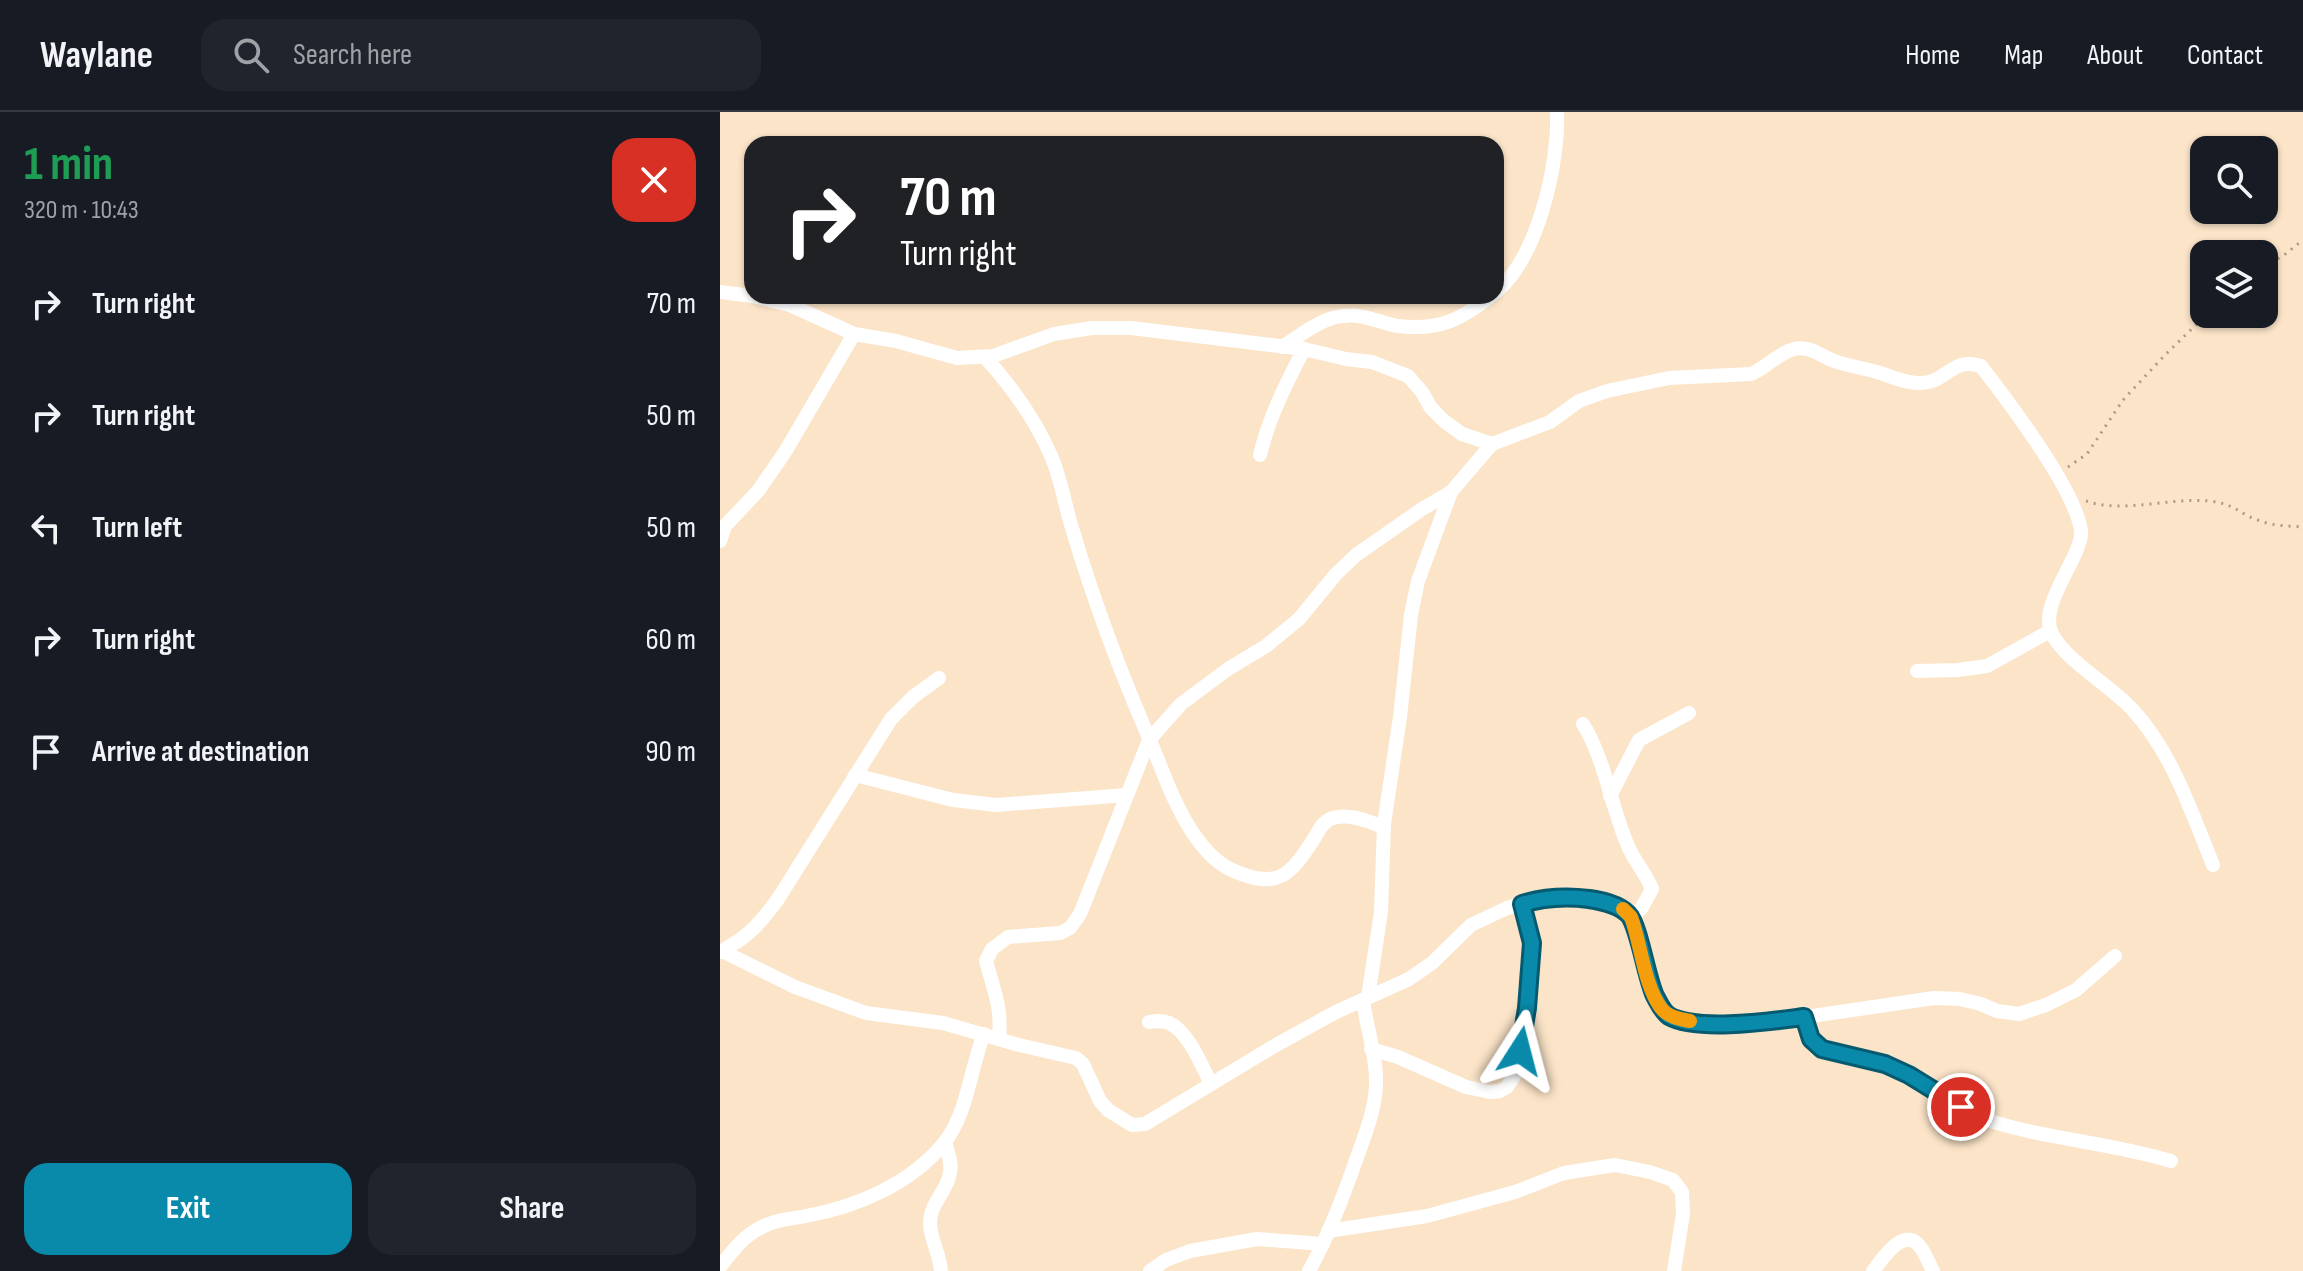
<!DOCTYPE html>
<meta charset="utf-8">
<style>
body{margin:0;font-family:"Sofia Sans Condensed",sans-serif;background:#20242c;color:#f1f3f6;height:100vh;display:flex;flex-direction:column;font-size:30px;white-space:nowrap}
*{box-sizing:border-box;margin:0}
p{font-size:26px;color:#9ea1a6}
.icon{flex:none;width:44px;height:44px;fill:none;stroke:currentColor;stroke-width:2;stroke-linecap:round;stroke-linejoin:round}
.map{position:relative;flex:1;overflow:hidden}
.drawer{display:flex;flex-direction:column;background:#171b24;width:720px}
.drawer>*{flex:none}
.top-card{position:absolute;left:24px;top:24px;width:760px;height:168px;border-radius:24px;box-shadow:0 2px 6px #0004;background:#202124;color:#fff;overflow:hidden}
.controls{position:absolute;left:1470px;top:24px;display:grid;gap:16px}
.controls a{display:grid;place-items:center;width:88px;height:88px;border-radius:16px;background:#171b24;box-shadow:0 2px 6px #0004;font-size:40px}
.pin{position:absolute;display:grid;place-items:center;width:68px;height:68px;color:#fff;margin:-34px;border:4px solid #fff;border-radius:50%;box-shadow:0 2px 8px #0007}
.me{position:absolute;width:88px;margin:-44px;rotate:9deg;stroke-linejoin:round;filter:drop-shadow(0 0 6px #0008)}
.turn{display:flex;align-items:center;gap:28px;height:168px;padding:0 24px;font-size:36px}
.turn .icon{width:104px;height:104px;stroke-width:2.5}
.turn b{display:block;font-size:56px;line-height:68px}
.round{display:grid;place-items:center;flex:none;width:84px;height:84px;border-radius:24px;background:#20242c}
.summary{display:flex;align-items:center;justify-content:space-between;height:136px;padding:0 24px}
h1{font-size:48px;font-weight:700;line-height:60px;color:#1e9e55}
.cta{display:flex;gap:16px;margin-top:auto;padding:16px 24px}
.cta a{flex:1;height:92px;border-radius:24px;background:#098aab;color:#fff;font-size:32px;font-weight:700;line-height:92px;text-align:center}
.cta a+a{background:#20242c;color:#f1f3f6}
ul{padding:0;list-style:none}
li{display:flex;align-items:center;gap:24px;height:112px;padding:0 24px}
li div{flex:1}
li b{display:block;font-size:30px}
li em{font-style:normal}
header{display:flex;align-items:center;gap:48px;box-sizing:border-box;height:112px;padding:0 40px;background:#171b24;border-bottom:2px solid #363941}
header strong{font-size:38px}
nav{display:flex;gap:44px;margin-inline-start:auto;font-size:28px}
.search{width:560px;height:72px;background:#20242c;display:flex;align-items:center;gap:20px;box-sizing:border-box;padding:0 28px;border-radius:24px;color:#9ea1a6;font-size:30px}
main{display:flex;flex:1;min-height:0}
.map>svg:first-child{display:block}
</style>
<header>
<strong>Waylane</strong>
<div class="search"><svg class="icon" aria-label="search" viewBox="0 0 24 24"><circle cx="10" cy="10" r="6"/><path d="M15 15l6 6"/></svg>Search here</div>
<nav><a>Home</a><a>Map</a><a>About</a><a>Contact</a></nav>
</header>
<main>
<section class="drawer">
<div class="summary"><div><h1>1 min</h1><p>320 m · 10:43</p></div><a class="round" style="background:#d93025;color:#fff"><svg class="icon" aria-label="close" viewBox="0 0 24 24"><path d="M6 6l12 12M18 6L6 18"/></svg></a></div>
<ul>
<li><svg class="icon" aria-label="right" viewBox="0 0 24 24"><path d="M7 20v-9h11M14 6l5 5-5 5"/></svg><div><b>Turn right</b></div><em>70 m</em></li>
<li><svg class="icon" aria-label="right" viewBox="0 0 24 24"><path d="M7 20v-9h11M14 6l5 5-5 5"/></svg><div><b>Turn right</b></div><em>50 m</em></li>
<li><svg class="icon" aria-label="left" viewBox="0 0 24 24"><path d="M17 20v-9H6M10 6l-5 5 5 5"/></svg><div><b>Turn left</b></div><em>50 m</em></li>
<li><svg class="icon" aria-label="right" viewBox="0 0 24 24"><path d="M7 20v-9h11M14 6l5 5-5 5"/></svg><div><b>Turn right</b></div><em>60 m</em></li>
<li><svg class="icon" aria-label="arrive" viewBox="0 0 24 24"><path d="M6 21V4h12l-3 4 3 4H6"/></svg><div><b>Arrive at destination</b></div><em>90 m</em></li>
</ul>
<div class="cta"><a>Exit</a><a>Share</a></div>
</section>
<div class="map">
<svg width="1583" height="1159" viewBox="0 0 1583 1159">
<rect width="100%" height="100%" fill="#fbe4c8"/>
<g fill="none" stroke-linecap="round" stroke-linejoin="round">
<!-- path -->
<g stroke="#ab9a84" stroke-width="3" stroke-dasharray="2 6" stroke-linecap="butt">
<path d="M1544,155L1564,143L1583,128"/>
<path d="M1348,355L1367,342L1403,288L1445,243L1487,202"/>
<path d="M1366,389C1403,402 1450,385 1489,389C1516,392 1519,402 1540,409C1553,414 1570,414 1583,415"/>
</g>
<!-- minor -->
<g stroke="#fff" stroke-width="14">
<path d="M0,180L32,184"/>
<path d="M776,180C818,145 839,52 837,0"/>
<path d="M33,184L70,193L134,222L176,229L237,246L273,244L334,222L372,216H411L584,237L626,247L652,250L688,264L702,280L711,296L724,309L742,322L772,332L830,310L859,289L887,279L949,266L1031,262C1046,256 1058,241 1074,237C1089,233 1101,244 1114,249C1128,254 1143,256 1157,260C1171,264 1183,271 1198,271C1226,273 1231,244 1261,254C1288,289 1356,378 1361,419C1363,444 1317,493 1332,522C1348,551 1389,572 1412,597C1452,640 1471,699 1493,753"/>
<path d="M562,235C581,223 601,206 623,204C643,201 660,211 678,214C719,219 740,208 771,184"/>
<path d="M265,245C292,275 316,308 332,346C341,368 345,393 352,416C374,490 401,562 432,633C444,663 455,694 473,721C483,736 496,751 512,758C558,779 571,763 595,725C599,718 602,711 610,707C627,700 648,709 663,715"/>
<path d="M540,343C549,305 566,272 584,237"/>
<path d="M0,429L5,414L38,379L65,340L134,222"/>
<path d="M1197,559L1238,558L1267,554L1330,519"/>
<path d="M863,612C886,650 890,692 908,734C914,749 926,761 932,777L921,797L911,805"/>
<path d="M135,663L233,688L276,693L407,683"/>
<path d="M890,684L919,628L969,601"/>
<path d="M2,839L75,875L146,901L223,911L299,933L356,946L363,952L380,989L388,998L412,1013L425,1012L556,933L614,901L689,867L712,851L751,813L787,796L815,788L846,784L881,789L900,795L911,805L932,876L941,896L949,904L969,909L1031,913L1214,886L1240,887L1261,892L1277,899L1299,902L1326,893L1356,878L1395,844"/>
<path d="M0,840C29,824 38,814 58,787L171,607L193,585L219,566"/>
<path d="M648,885L661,800L664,712L680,605L691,503L698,469L731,380L772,332"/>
<path d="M1084,905C1086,912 1087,922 1092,928C1104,946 1145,945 1165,952C1200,965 1226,994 1261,1006C1322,1027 1389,1030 1451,1049"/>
<path d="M429,910C436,909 442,908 449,911C468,919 482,954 491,972"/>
<path d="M279,927C282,895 274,879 266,849L272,837L288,825L340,821L350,816L360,802L429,628L461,592L508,557L546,534L579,507L616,462L636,443L702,397L731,380"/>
<path d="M651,937L678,945L746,975L770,980L780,979L787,975L796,961L807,896L812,831L802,792"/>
<path d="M608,1119L707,1104L795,1080L844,1061L895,1053L930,1060L953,1068L962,1080L963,1102L954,1159"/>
<path d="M0,1155C13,1138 24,1123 44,1114C57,1107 71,1107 86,1104C136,1095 191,1072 224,1031C248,1001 250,957 264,922"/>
<path d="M221,1159C220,1142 209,1125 210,1109C211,1090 228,1078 230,1061C232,1050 228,1040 225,1030"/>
<path d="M430,1159L446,1148L470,1139L537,1127L603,1132"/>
<path d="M589,1159C608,1125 622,1088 635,1051C644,1025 657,995 656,967C656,942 646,913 643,888"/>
<path d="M1153,1159C1163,1146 1185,1112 1201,1136C1206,1143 1209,1152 1213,1159"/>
</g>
</g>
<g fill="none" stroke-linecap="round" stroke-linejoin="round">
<!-- route casing -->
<g stroke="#065a6f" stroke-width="20">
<path id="route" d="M800,939L807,896L812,831L802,792C825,785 845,784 869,787C882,789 898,792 908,802C919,813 926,865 935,884C939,891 942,899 949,904C977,920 1052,909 1084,905L1091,927L1102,937L1165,952L1189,963L1241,995"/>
</g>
<!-- route -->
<use href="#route" stroke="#098aab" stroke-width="14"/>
<!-- slow -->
<path stroke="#f59e0b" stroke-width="14" d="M903,797L911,805C921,832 924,873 941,896C948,905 959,907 970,909"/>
</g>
</svg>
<div class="controls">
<a><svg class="icon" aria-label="search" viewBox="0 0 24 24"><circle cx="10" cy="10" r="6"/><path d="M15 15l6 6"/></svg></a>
<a><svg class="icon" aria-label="layers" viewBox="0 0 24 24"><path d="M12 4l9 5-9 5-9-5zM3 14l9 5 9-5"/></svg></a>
</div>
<div class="pin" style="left:1241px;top:995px;background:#d93025"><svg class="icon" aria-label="arrive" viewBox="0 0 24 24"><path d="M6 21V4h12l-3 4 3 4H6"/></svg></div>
<svg class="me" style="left:800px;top:939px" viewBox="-20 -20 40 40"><path d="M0-17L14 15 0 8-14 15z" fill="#098aab" stroke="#fff" stroke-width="4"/></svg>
<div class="top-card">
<div class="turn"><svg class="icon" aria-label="right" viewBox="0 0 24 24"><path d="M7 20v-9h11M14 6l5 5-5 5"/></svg><div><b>70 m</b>Turn right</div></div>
</div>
</div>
</main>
